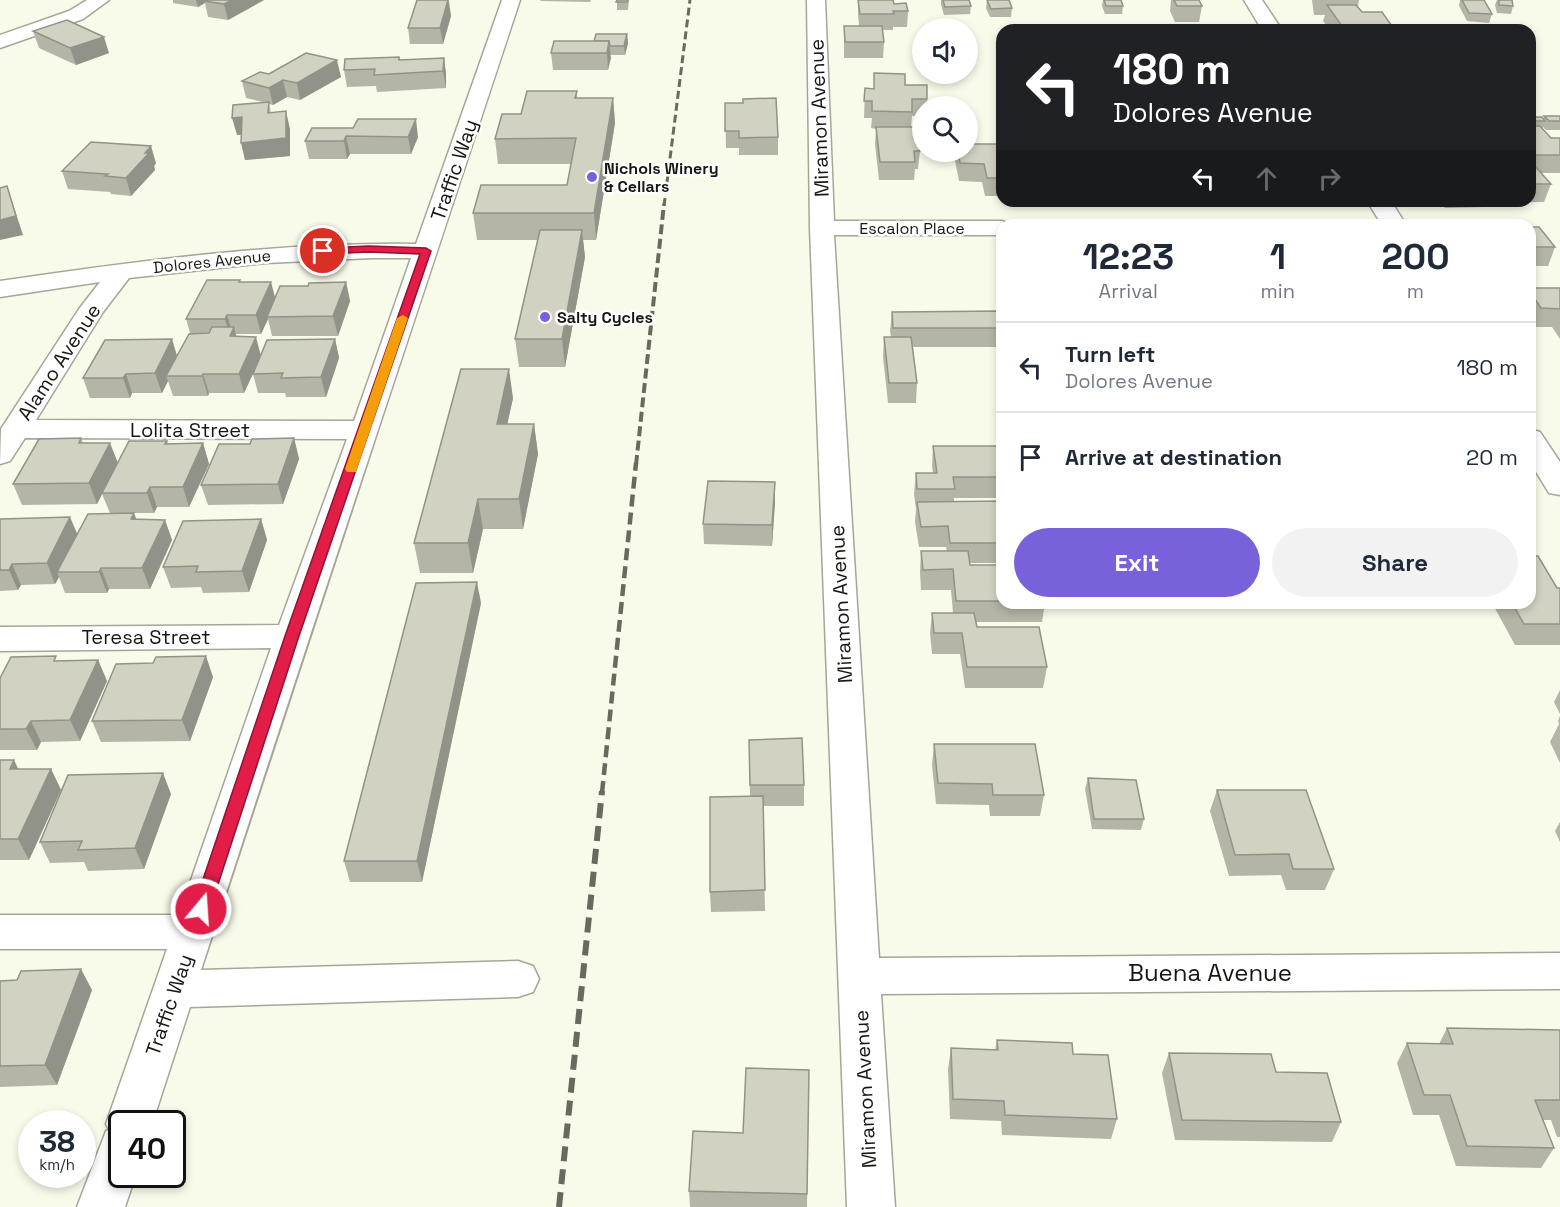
<!DOCTYPE html>
<style>
body{margin:0;font-family:"Space Grotesk",sans-serif;background:#f2f2f3;color:#1f2937;height:100vh;display:flex;flex-direction:column;font-size:22px;white-space:nowrap}
*{box-sizing:border-box;margin:0}
p{font-size:20px;color:#747a83}
.icon{flex:none;width:33px;height:33px;fill:none;stroke:currentColor;stroke-width:2;stroke-linecap:round;stroke-linejoin:round}
.map{position:relative;flex:1;overflow:hidden}
.drawer{position:absolute;left:996px;top:219px;width:540px;height:390px;display:flex;flex-direction:column;background:#fff;border-radius:18px;box-shadow:0 3px 9px #0003}
.drawer>*{flex:none}
.guide{position:absolute;left:996px;top:24px;width:540px;height:183px;border-radius:18px;box-shadow:0 3px 9px #0003;background:#202124;color:#fff;overflow:hidden}
.buttons{position:absolute;left:912px;top:18px;display:grid;gap:12px}
.buttons a{display:grid;place-items:center;width:66px;height:66px;border-radius:50%;background:#fff;box-shadow:0 3px 9px #0003;font-size:30px}
.speed{position:absolute;left:18px;top:1110px;display:flex;gap:12px;font-size:30px;font-weight:700;text-align:center}
.speed>*{display:grid;place-content:center;width:78px;height:78px;border-radius:50%;background:#fff;box-shadow:0 3px 9px #0003;line-height:1}
.speed small{font-size:15px;font-weight:400}
.speed .limit{border:3px solid #111;border-radius:9px;background:#fff;color:#111}
.pin{position:absolute;display:grid;place-items:center;width:51px;height:51px;color:#fff;margin:-26px;border:3px solid #fff;border-radius:50%;box-shadow:0 2px 6px #0007}
.me{position:absolute;width:66px;margin:-33px;rotate:18deg;stroke-linejoin:round;filter:drop-shadow(0 0 4px #0008)}
.turn{display:flex;align-items:center;gap:21px;height:126px;padding:0 18px;font-size:27px}
.turn .icon{width:78px;height:78px;stroke-width:2.5}
.turn b{display:block;font-size:42px;line-height:51px}
.lanes{display:flex;align-items:center;height:57px;padding:0 18px;background:#0003;justify-content:center;gap:30px;direction:ltr}
.lanes .off{opacity:.35}
.eta{display:flex;justify-content:space-evenly;align-items:center;height:102px;text-align:center}
.eta b{font-size:36px;font-weight:800;line-height:42px}
.primary-button{display:flex;gap:12px;margin-top:auto;padding:12px 18px}
.primary-button a{flex:1;height:69px;border-radius:36px;background:#7a61dc;color:#fff;font-size:24px;font-weight:800;line-height:69px;text-align:center}
.primary-button a+a{background:#f2f2f3;color:#1f2937}
ul{padding:0;list-style:none}
li{display:flex;align-items:center;gap:18px;height:90px;padding:0 18px;border-top:2px solid #e0e1e3}
li div{flex:1}
li b{display:block;font-size:22px}
li em{font-style:normal}
.map>svg:first-child{display:block}
</style>
<div class="map">
<svg width="1560" height="1207" viewBox="0 0 1560 1207">
<rect width="100%" height="100%" fill="#f9fbea"/>
<g fill="none" stroke-linecap="round" stroke-linejoin="round">
<!-- minor casing -->
<g stroke="#a5a697" stroke-width="3">
<g id="minor">
<path d="M87,0H109L83,19L0,48V35L69,11Z"/>
<path d="M502,0H520C414,323 305,647 201,970L518,961L533,966L539,979L533,992L518,997L190,1007L152,1124H122V1174H136L125,1207H77L106,1131L109,1130L106,1124L167,949H0V915H179L271,648L0,651V627L279,625L347,439L25,438L10,461L0,464L1,429L79,309L100,282L0,297V281C138,261 276,242 416,244ZM372,258H411L354,421L36,420L103,312L129,278L266,263Z"/>
<path d="M807,0H825L834,221H1002L1012,225H1002V235H834L879,958L1560,953V989L881,994L895,1207H847L810,228Z"/>
<path d="M1244,0H1262L1282,30H1262Z"/>
<path d="M1367,201H1391L1406,225H1382Z"/>
<path d="M1530,429L1540,432L1560,462V495L1549,493L1530,462Z"/>
</g>
</g>
<!-- minor -->
<use href="#minor" fill="#fff" fill-rule="evenodd"/>
<!-- rail-far3 -->
<path stroke="#68695f" stroke-width="3" stroke-dasharray="8 4" stroke-linecap="butt" d="M664,206L690,0"/>
<!-- rail-far2 -->
<path stroke="#68695f" stroke-width="4" stroke-dasharray="10 4.5" stroke-linecap="butt" d="M636,465L664,204"/>
<!-- rail-far1 -->
<path stroke="#68695f" stroke-width="4.5" stroke-dasharray="12 6" stroke-linecap="butt" d="M602,793L636,463"/>
<!-- rail -->
<path stroke="#68695f" stroke-width="6" stroke-dasharray="15 8" stroke-linecap="butt" d="M559,1207L602,791"/>
</g>
<!-- wall -->
<g fill="#b4b5a7">
<path d="M173,0H264L228,20L208,17L205,3L198,7L173,3Z"/>
<path d="M449,0L451,16L443,44H410L408,28Z"/>
<path d="M540,0H591L590,2L541,1Z"/>
<path d="M617,0H629L628,10H617Z"/>
<path d="M858,0L894,4L908,11L907,27H893V30H882L884,42L883,58H844V26H859L858,13Z"/>
<path d="M941,0H969L971,6L970,14L944,15L941,5Z"/>
<path d="M987,0L1012,8L1011,17H990L986,8Z"/>
<path d="M1103,0H1121L1123,6L1122,14H1105L1102,6Z"/>
<path d="M1171,0H1199L1202,6L1199,22H1175L1170,11Z"/>
<path d="M1312,0H1359L1358,7L1362,12L1394,29V30H1330L1323,21L1325,15H1314Z"/>
<path d="M1460,0H1484L1492,14L1489,23L1467,21L1459,6Z"/>
<path d="M1497,0H1512L1513,6L1511,14L1497,13L1495,5Z"/>
<path d="M33,31L109,53L76,65L39,48Z"/>
<path d="M627,34L628,43L625,55H610L608,70H553L551,53L594,41Z"/>
<path d="M399,57L400,60L444,58L446,74V88L377,92L376,86L347,87L344,70Z"/>
<path d="M269,74L341,77L300,100L287,97L273,105L269,104L271,113L290,129V156L245,160L241,135H237L263,102L246,98L242,81Z"/>
<path d="M905,85L927,99V106H922V116H912L911,127L920,151L918,169H915L914,180H879L875,144L876,129L871,128L872,118H864L865,88L874,89Z"/>
<path d="M577,91V98H613L615,123L596,240H583L585,257L565,367H519L515,339L538,240H477L473,213L567,185L571,164H498L495,139L521,114Z"/>
<path d="M725,103L778,137V155H739V148H726Z"/>
<path d="M1544,116H1560V130H1546L1543,127L1542,129L1551,138H1560V173H1541L1551,184L1544,202L1486,203L1485,207L1445,208L1439,201H1530V117L1543,120Z"/>
<path d="M312,128L418,137L411,154H350L347,159H309L305,141Z"/>
<path d="M1002,144V196H985L982,182L959,181L955,161L956,152H968Z"/>
<path d="M156,163L154,166L155,170L131,196L111,194L110,192L68,189L62,171Z"/>
<path d="M1530,227L1555,247L1548,266H1530Z"/>
<path d="M240,280V282L275,298L308,286L346,282L350,301L338,336H272L268,319L261,334H235L236,336L261,355L335,339L339,358L326,397H286L285,393H258L253,374L244,393H209L208,396H173L168,381L162,393H132L130,398H90L83,378L177,355L190,333L186,319Z"/>
<path d="M1530,288H1560V339L1552,327H1534L1530,322Z"/>
<path d="M1002,311V347H913L917,383L916,403H888L883,357L884,337H891L890,331L892,312Z"/>
<path d="M513,398L507,424H534L538,454L523,529H483L473,573H420L414,543Z"/>
<path d="M81,438L83,443L118,463L167,441L168,444L203,443L209,464L189,507H157L154,513H110L102,494L97,504L22,505L13,484Z"/>
<path d="M294,438L299,459L283,504L208,505L201,485L250,444Z"/>
<path d="M933,446L1002,449V498H954V502L1002,501V563H970V565H1002V603H1045L1042,622H976L977,627L1047,667L1043,688H965L960,654H932L930,633L932,613H953L951,590H921L920,572L921,551H947L946,547H919L915,522L916,509L914,494L916,473H933L932,466Z"/>
<path d="M775,502L772,546L704,544L703,524Z"/>
<path d="M0,519L77,534L136,519L165,520L172,540L150,589H109L107,593H65L59,577L55,584L21,585L18,590L0,591Z"/>
<path d="M261,519L267,540L249,592L203,593L201,587L171,588L163,567Z"/>
<path d="M1557,588H1560V645H1515L1492,603H1530Z"/>
<path d="M481,603L422,882H350L344,861Z"/>
<path d="M98,660L107,681L80,741L41,742L37,750H0V678L58,661Z"/>
<path d="M153,663L213,677L190,741L101,742L92,721Z"/>
<path d="M1560,690V714L1554,702Z"/>
<path d="M1560,716V763L1550,742L1559,724L1558,721Z"/>
<path d="M749,740L804,785V806H763L765,911L711,912L710,892L750,796Z"/>
<path d="M934,744L1044,795L1040,816H990L989,805L936,804L932,765Z"/>
<path d="M0,760L18,769H51L61,790L29,860H0Z"/>
<path d="M1088,778L1144,819L1141,830L1092,829L1085,789Z"/>
<path d="M1217,790L1334,869L1325,890H1286L1281,875L1229,876L1210,811Z"/>
<path d="M171,794L144,869L88,871L84,862L50,863L40,842Z"/>
<path d="M1560,822V842L1555,831Z"/>
<path d="M0,981L92,990L57,1085L0,1087Z"/>
<path d="M1447,1028L1560,1030V1137H1557L1551,1120H1543L1554,1148L1541,1168L1456,1166L1439,1115H1413L1397,1063L1407,1043L1439,1044Z"/>
<path d="M997,1040L1073,1054L1117,1119L1111,1139L1002,1135L1001,1121L950,1119L948,1069L951,1048L995,1050Z"/>
<path d="M1169,1053L1276,1072L1341,1122L1332,1142L1175,1140L1162,1073Z"/>
<path d="M809,1070L807,1207H690L689,1191L743,1133Z"/>
</g>
<!-- shaded-wall -->
<g fill="#929388">
<path d="M196,0H211L204,1L205,3L198,7Z"/>
<path d="M232,0H264L228,20L224,4Z"/>
<path d="M448,0L451,16L443,44L440,28Z"/>
<path d="M627,34L628,43L625,55L624,46Z"/>
<path d="M104,37L109,53L76,65L70,48Z"/>
<path d="M609,41L611,58L608,70L607,53Z"/>
<path d="M444,58L446,74V88L443,71Z"/>
<path d="M337,60L341,77L300,100L297,83Z"/>
<path d="M283,80L287,97L273,105L269,88Z"/>
<path d="M613,98L615,123L596,240L594,213Z"/>
<path d="M286,111L290,129V156L245,160L241,143Z"/>
<path d="M242,117L246,134L237,135L232,118Z"/>
<path d="M416,119L418,137L411,154L408,137Z"/>
<path d="M346,136L350,154L347,159L344,141Z"/>
<path d="M151,146L156,163L154,166L155,170L131,196L126,178Z"/>
<path d="M7,186L23,235L0,240V220Z"/>
<path d="M582,230L585,257L565,367L562,339Z"/>
<path d="M271,282L276,301L267,317L268,319L261,334L256,315Z"/>
<path d="M346,282L350,301L338,336L333,316Z"/>
<path d="M227,315L232,331L234,327L239,347L235,356L225,319Z"/>
<path d="M256,337L261,356L244,393L239,374Z"/>
<path d="M172,339L178,359L166,376L168,381L162,393L155,373Z"/>
<path d="M335,339L339,358L326,397L321,377Z"/>
<path d="M509,369L513,398L501,453L497,424Z"/>
<path d="M126,374L132,393L130,398L123,378Z"/>
<path d="M203,374L209,393L208,396L202,376Z"/>
<path d="M534,424L538,454L523,529L519,499Z"/>
<path d="M294,438L299,459L283,504L278,484Z"/>
<path d="M110,443L118,463L97,504L89,483Z"/>
<path d="M203,443L209,464L189,507L183,487Z"/>
<path d="M775,482V502L772,546V525Z"/>
<path d="M150,487L157,507L154,513L147,493Z"/>
<path d="M478,499L483,529L473,573L468,543Z"/>
<path d="M134,513L142,534L131,519Z"/>
<path d="M70,517L79,538L57,572L59,577L55,584L47,563Z"/>
<path d="M261,519L267,540L249,592L242,571Z"/>
<path d="M165,520L172,540L150,589L142,568Z"/>
<path d="M12,564L21,585L18,590L9,570Z"/>
<path d="M101,568L109,589L107,593L99,572Z"/>
<path d="M477,582L481,603L422,882L417,861Z"/>
<path d="M206,656L213,677L190,741L182,720Z"/>
<path d="M98,660L107,681L80,741L70,720Z"/>
<path d="M31,721L41,742L37,750L26,729Z"/>
<path d="M14,760L24,781L10,769Z"/>
<path d="M51,769L61,790L29,860L18,839Z"/>
<path d="M163,773L171,794L144,869L135,848Z"/>
<path d="M81,969L92,990L57,1085L45,1065Z"/>
</g>
<!-- building -->
<g fill="#d1d2c2" stroke="#929388" stroke-width="1.5">
<path d="M206,0H232L224,4L204,1Z"/>
<path d="M417,0H448L440,28H408Z"/>
<path d="M617,0H628L627,2H616Z"/>
<path d="M858,0H893L894,4L906,3L908,11H893L894,14H860Z"/>
<path d="M943,0H969L971,6L945,7Z"/>
<path d="M987,0H1009L1012,8L991,9Z"/>
<path d="M1104,0H1121L1123,6H1106Z"/>
<path d="M1174,0H1199L1202,6H1177Z"/>
<path d="M1462,0H1484L1492,14L1469,13Z"/>
<path d="M1499,0H1512L1513,6L1499,5Z"/>
<path d="M1327,5H1356L1362,12H1382L1394,29H1344Z"/>
<path d="M67,20L104,37L70,48L33,31Z"/>
<path d="M941,24H957L958,28H942Z"/>
<path d="M844,26H882L884,42H845Z"/>
<path d="M1188,28H1224L1225,30H1189Z"/>
<path d="M596,34H627L624,46H610L609,41H594Z"/>
<path d="M554,41H609L607,53H551Z"/>
<path d="M306,53L337,60L297,83L283,80L269,88L242,81L260,72L269,74Z"/>
<path d="M399,57V60L444,58L443,71L374,75L375,69L344,70L345,59Z"/>
<path d="M874,73L905,74V85H927V99H912V112L872,111V101H864L865,88L874,89Z"/>
<path d="M527,91H577L575,98H613L594,213H473L481,185H567L576,138L495,139L502,114H521Z"/>
<path d="M776,98L778,137L739,138V131H725V103H743V99Z"/>
<path d="M269,102L268,113L286,111V138L241,143L242,117L232,118L233,105Z"/>
<path d="M1544,116H1560V121H1549Z"/>
<path d="M1530,117H1542L1545,121H1530Z"/>
<path d="M358,119H416L408,137L346,136L344,141H305L312,128H353Z"/>
<path d="M1530,126H1540L1551,138H1560V155H1530Z"/>
<path d="M876,127H916L920,151H914L915,162H880Z"/>
<path d="M91,142L151,146L145,153H149L126,178L105,176L108,174L62,171Z"/>
<path d="M968,144H1002V178H987L984,164L960,163L958,152H968Z"/>
<path d="M1530,164H1533L1551,184H1530Z"/>
<path d="M7,186L16,216L0,220V188Z"/>
<path d="M1481,221H1507L1510,225H1484Z"/>
<path d="M1530,227H1539L1555,247H1530Z"/>
<path d="M540,230H582L562,339H515Z"/>
<path d="M207,280H240L239,282H271L256,315H227L225,319H186Z"/>
<path d="M346,282L333,316L267,317L280,286H308L309,283Z"/>
<path d="M1530,288H1560V309L1541,308L1530,292Z"/>
<path d="M1002,311V328H893L892,312Z"/>
<path d="M212,327H234L230,336L256,337L239,374H203L202,376H166L189,334L209,333Z"/>
<path d="M884,337H911L917,383H889Z"/>
<path d="M172,339L155,373L126,374L123,378H83L105,340Z"/>
<path d="M335,339L321,377L281,378L283,373L253,374L267,340Z"/>
<path d="M461,369H509L497,424H534L519,499H478L468,543H414Z"/>
<path d="M81,438L79,443H110L89,483L13,484L39,439Z"/>
<path d="M294,438L278,484L201,485L219,444H250L252,439Z"/>
<path d="M129,441H167L165,444L203,443L183,487H150L147,493H102Z"/>
<path d="M933,446H1002V477H953L955,489H917L916,473H937Z"/>
<path d="M708,481L775,482L772,525L703,524Z"/>
<path d="M1002,501V543H950L948,526L921,527L917,502Z"/>
<path d="M134,513L131,519L165,520L142,568H101L99,572H57L88,514Z"/>
<path d="M70,517L47,563L12,564L9,570H0V519Z"/>
<path d="M261,519L242,571L196,572L198,566L163,567L183,521Z"/>
<path d="M921,551H968L970,565H1002V601H956L953,569L923,570Z"/>
<path d="M1530,556H1538L1557,588H1560V624H1524L1512,603H1530Z"/>
<path d="M477,582L417,861H344L416,583Z"/>
<path d="M932,613H974L977,627H1039L1047,667H967L962,633H934Z"/>
<path d="M56,656L54,661L98,660L70,720L31,721L26,729H0V678L11,657Z"/>
<path d="M206,656L182,720L92,721L116,664L153,663L156,657Z"/>
<path d="M802,738L804,785H750L749,740Z"/>
<path d="M934,744H1035L1044,795H993L992,784L938,783Z"/>
<path d="M0,760H14L10,769H51L18,839H0Z"/>
<path d="M163,773L135,848L78,850L82,841L40,842L68,775Z"/>
<path d="M1088,778L1136,780L1144,819H1094Z"/>
<path d="M1217,790H1306L1334,869H1293L1289,854L1235,855Z"/>
<path d="M763,796L765,890L710,892V797Z"/>
<path d="M81,969L45,1065L0,1066V981L17,980L21,971Z"/>
<path d="M1447,1028L1560,1030V1100H1535L1554,1148L1467,1146L1450,1095H1424L1407,1043L1453,1044Z"/>
<path d="M997,1040L1072,1043L1073,1054L1108,1055L1117,1119L1005,1115L1004,1101L953,1099L951,1048L998,1050Z"/>
<path d="M1169,1053L1271,1054L1276,1072L1327,1073L1341,1122L1182,1120Z"/>
<path d="M746,1068L809,1070L807,1194L689,1191L693,1131L743,1133Z"/>
</g>
<!-- route -->
<path fill="#e11d48" stroke="#92132f" stroke-width="1.5" d="M369,246L426,248L431,251L299,636L210,909L207,914L201,916L196,914L193,909L285,636L420,254L369,252L323,254L318,251L323,248Z"/>
<!-- slow -->
<path fill="#f59e0b" d="M403,315L408,318L357,469L356,472H347L345,469L397,318Z"/>
<!-- markers -->
<g fill="#7a61dc" stroke="#fff" stroke-width="2">
<circle cx="592" cy="177" r="6"/>
<circle cx="545" cy="317" r="6"/>
</g>
<g text-anchor="middle" stroke-width="5" stroke-linejoin="round" paint-order="stroke">
<!-- far-poi labels -->
<g font-size="16" font-weight="bold" fill="#171712" stroke="#fff" text-anchor="start">
<text x="604" y="174">Nichols Winery<tspan x="604" dy="18">&amp; Cellars</tspan></text>
<text x="557" y="323">Salty Cycles</text>
</g>
<!-- far-street labels -->
<g font-size="16" fill="#171712" stroke="#fff">
<text x="912" y="234">Escalon Place</text>
<text transform="translate(212 261) rotate(-6)" y="6">Dolores Avenue</text>
</g>
<!-- street labels -->
<g font-size="20" fill="#171712" stroke="#fff">
<text transform="translate(819 118) rotate(-92)" y="7">Miramon Avenue</text>
<text transform="translate(454 170) rotate(-71)" y="7">Traffic Way</text>
<text transform="translate(59 362) rotate(-57)" y="7">Alamo Avenue</text>
<text x="190" y="437">Lolita Street</text>
<text transform="translate(841 604) rotate(-93)" y="7">Miramon Avenue</text>
<text x="146" y="644">Teresa Street</text>
<text transform="translate(169 1005) rotate(-71)" y="7">Traffic Way</text>
<text transform="translate(865 1089) rotate(-93)" y="7">Miramon Avenue</text>
</g>
<!-- near-street labels -->
<g font-size="24" fill="#171712" stroke="#fff">
<text x="1210" y="981">Buena Avenue</text>
</g>
</g>
</svg>
<div class="buttons">
<a><svg class="icon" aria-label="sound" viewBox="0 0 24 24"><path d="M4 9h4l5-4v14l-5-4H4zM17 9q2 3 0 6"/></svg></a>
<a><svg class="icon" aria-label="search" viewBox="0 0 24 24"><circle cx="10" cy="10" r="6"/><path d="M15 15l6 6"/></svg></a>
</div>
<div class="speed"><div>38<small>km/h</small></div><div class="limit">40</div></div>
<div class="pin" style="left:323px;top:251px;background:#d93025"><svg class="icon" aria-label="arrive" viewBox="0 0 24 24"><path d="M6 21V4h12l-3 4 3 4H6"/></svg></div>
<svg class="me" style="left:201px;top:909px" viewBox="-20 -20 40 40"><circle r="17" fill="#e11d48" stroke="#fff" stroke-width="3"/><path d="M0-11L8 9 0 5-8 9z" fill="#fff"/></svg>
<div class="guide">
<div class="turn"><svg class="icon" aria-label="left" viewBox="0 0 24 24"><path d="M17 20v-9H6M10 6l-5 5 5 5"/></svg><div><b>180 m</b>Dolores Avenue</div></div>
<div class="lanes"><svg class="icon" aria-label="left" viewBox="0 0 24 24"><path d="M17 20v-9H6M10 6l-5 5 5 5"/></svg><svg class="icon off" aria-label="ahead" viewBox="0 0 24 24"><path d="M12 20V5M6 11l6-6 6 6"/></svg><svg class="icon off" aria-label="right" viewBox="0 0 24 24"><path d="M7 20v-9h11M14 6l5 5-5 5"/></svg></div>
</div>
<section class="drawer">
<div class="eta">
<div><b>12:23</b><p>Arrival</p></div>
<div><b>1</b><p>min</p></div>
<div><b>200</b><p>m</p></div>
</div>
<ul>
<li><svg class="icon" aria-label="left" viewBox="0 0 24 24"><path d="M17 20v-9H6M10 6l-5 5 5 5"/></svg><div><b>Turn left</b><p>Dolores Avenue</p></div><em>180 m</em></li>
<li><svg class="icon" aria-label="arrive" viewBox="0 0 24 24"><path d="M6 21V4h12l-3 4 3 4H6"/></svg><div><b>Arrive at destination</b></div><em>20 m</em></li>
</ul>
<div class="primary-button"><a>Exit</a><a>Share</a></div>
</section>
</div>
